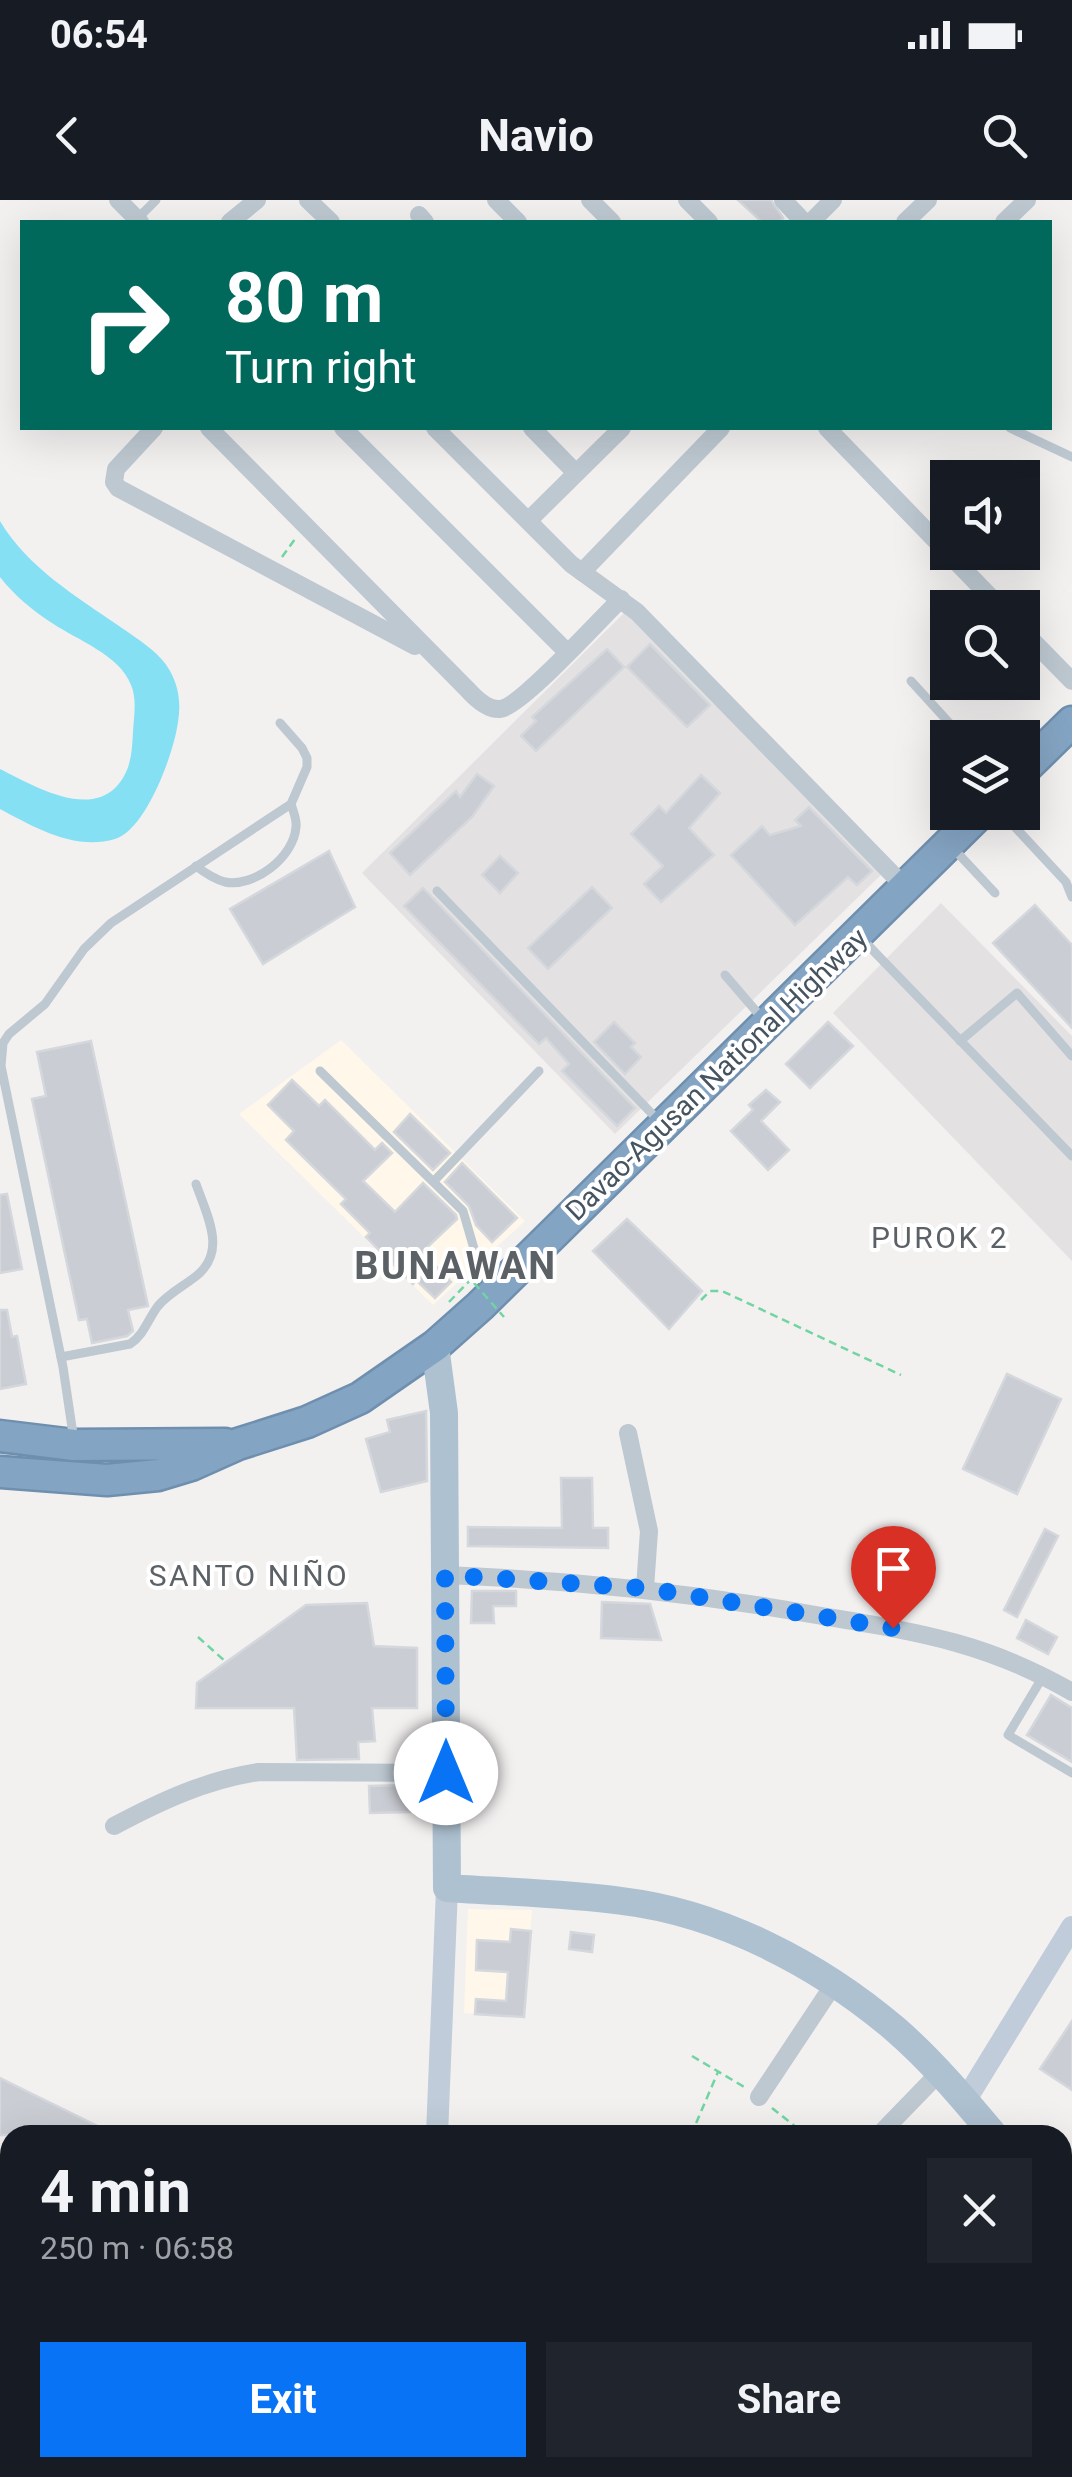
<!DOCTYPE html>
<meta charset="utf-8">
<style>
body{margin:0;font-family:Roboto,sans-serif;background:#20242c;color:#f1f3f6;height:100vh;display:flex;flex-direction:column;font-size:38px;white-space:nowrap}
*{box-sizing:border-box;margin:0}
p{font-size:32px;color:#9ea1a6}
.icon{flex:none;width:55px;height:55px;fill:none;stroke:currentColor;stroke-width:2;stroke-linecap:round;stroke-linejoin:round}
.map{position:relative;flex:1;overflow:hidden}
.drawer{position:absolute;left:0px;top:1925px;width:1072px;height:352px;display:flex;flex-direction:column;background:#171b24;border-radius:30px 30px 0 0;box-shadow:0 10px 40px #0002}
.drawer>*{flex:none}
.hud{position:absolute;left:20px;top:20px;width:1032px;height:210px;border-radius:0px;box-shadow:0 10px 40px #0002;background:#00695c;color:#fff;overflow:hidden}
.buttons{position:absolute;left:930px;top:260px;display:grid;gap:20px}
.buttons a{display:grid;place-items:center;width:110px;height:110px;border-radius:0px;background:#171b24;box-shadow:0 10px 40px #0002;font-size:50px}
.pin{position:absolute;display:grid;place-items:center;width:85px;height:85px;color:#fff;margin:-102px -42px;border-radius:50% 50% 50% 0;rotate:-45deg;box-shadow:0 0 10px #0007}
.pin .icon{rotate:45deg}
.me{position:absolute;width:110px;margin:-55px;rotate:0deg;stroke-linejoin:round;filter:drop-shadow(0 0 8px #0008)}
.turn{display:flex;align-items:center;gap:35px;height:210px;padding:0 40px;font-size:45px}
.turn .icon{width:130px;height:130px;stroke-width:2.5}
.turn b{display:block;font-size:70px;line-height:85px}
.round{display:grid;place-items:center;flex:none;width:105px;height:105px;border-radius:0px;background:#20242c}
.summary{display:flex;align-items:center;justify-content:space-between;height:170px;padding:0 40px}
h1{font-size:60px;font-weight:700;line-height:75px}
.action{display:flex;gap:20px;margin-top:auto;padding:20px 40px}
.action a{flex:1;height:115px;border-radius:0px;background:#0874f5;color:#fff;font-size:40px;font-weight:700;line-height:115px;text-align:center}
.action a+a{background:#20242c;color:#f1f3f6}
.status{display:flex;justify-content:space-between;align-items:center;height:70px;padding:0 50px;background:#171b24;direction:ltr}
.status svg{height:28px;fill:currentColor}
header{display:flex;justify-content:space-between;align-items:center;height:130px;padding:0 40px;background:#171b24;font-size:45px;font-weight:700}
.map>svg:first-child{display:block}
</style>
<div class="status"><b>06:54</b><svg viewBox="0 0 49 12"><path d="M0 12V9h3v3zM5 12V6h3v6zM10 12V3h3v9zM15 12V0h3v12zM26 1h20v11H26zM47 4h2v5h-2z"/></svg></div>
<header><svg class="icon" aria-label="back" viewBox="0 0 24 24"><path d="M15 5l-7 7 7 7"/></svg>Navio<svg class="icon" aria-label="search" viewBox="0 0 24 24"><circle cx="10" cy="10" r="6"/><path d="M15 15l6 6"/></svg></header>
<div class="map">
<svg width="1072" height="2277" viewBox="0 0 1072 2277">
<rect width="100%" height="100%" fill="#f3f0f0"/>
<!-- commercial -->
<g fill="#fef7ea">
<path d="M341,840L525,1021L433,1105L239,914Z"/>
<path d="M468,1709L532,1710L524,1817L464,1813Z"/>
</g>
<!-- education -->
<g fill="#e4e1e2">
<path d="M627,410L884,672L615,934L362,673Z"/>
<path d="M941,703L1072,836V1061L833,813Z"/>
</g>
<!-- green -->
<path fill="#bcf4d0" d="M554,2268H882L899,2277H571Z"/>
<!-- water -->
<path fill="#85e0f4" d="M0,321C27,367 77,397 119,426C136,438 160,452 170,471C179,487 181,504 178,522C174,553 146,630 115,639C74,651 34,627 0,609V569C30,584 85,617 115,588C131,572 132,553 133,531C134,517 137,498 131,485C120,455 77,440 52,423C34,412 13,394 0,377Z"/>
<!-- building -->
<g fill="#cacdd3" stroke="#d4d7dc" stroke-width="2.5">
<path d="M738,0H771L783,18L779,22H762Z"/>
<path d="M650,444L710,505L687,527L627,467Z"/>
<path d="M607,449L624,467L536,551L521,536L536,521L532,517Z"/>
<path d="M477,574L494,586L472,617L410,675L390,653L456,591L460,597Z"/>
<path d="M701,575L720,593L689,628L714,655L661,702L644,684L663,666L631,634L659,606L666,613Z"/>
<path d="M809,607L872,671L857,685L848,677L795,725L731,655L762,626L770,635L801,626L795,620Z"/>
<path d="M329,651L355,707L263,764L230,709Z"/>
<path d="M500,656L518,673L500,693L482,675Z"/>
<path d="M592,687L612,708L548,769L528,748Z"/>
<path d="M423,688L635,908L617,926L562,871L569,864L546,838L539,844L404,706Z"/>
<path d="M1035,705L1072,745V828L993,743Z"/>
<path d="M614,822L635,843L631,847L641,857L625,874L594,842Z"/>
<path d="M828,822L853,846L810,888L786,864Z"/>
<path d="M91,841L148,1106L128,1110L133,1131L127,1136L92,1143L87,1119L79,1120L32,899L46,896L37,852Z"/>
<path d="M292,880L319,906L325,900L375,950L382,943L392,953L363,981L395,1012L423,983L456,1015L457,1019L422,1052L451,1082L435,1098L416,1080L413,1084L366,1037L370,1033L341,1004L346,999L286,940L294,931L268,905Z"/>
<path d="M766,890L780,902L761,921L789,950L768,970L731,931L753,910L749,905Z"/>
<path d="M410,914L450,953L433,970L394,932Z"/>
<path d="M462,963L517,1018L492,1042L476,1025L469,1006L445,982Z"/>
<path d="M7,994L22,1069L0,1073V995Z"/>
<path d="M627,1019L702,1091L669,1129L593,1051Z"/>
<path d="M0,1110H7L12,1137L17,1136L26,1184L0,1189Z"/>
<path d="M1007,1174L1061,1199L1017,1294L963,1269Z"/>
<path d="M426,1211L427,1281L381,1292L366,1239L390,1232L387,1220Z"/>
<path d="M561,1278H592L593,1328H608V1348L468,1346V1327L562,1328Z"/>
<path d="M1045,1329L1058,1336L1017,1417L1004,1410Z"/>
<path d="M472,1391H516V1406H493L494,1423H471Z"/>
<path d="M602,1402L650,1404L661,1440L601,1438Z"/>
<path d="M367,1403L374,1446L417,1448V1508H372L375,1541L358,1542L359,1559L297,1560L294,1508H196L197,1483L306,1405Z"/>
<path d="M1026,1420L1057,1437L1048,1454L1017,1438Z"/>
<path d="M1051,1495L1072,1508V1562L1027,1535Z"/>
<path d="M409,1585L410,1612L370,1613L369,1586Z"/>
<path d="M511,1729L531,1731L524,1817L475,1814L476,1799L506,1801L508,1772L476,1770L477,1740L510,1742Z"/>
<path d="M571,1732L594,1735L592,1752L569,1749Z"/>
<path d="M1072,1821V1890L1040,1869Z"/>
<path d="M0,1878L116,1935H0Z"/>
</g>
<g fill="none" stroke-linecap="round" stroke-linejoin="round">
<!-- highway casing -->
<g stroke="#6f8faf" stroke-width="35">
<g id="highway">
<path d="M1022,571L1072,522"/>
<path d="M0,1236L74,1245L225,1244"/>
<path d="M0,1272L107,1280L158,1275L191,1265L238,1244L307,1222L360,1198L435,1146L480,1106L981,612"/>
</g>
</g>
<!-- path -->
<g stroke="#70d5a1" stroke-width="2.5" stroke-dasharray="8 5" stroke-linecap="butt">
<path d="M282,357L295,339"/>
<path d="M701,1100L710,1091H722L901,1175"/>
<path d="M449,1102L477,1073"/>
<path d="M198,1437L226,1462"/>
<path d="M692,1856L746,1888"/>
<path d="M772,1908L806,1935"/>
<path d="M691,1935L718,1872"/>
</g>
<!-- lane -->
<g stroke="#bdc8d1" stroke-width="9">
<path d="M137,19L156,0"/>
<path d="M1010,228L1072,257"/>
<path d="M911,481L963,538"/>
<path d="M1001,612L1066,682L1072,697"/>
<path d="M951,646L995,693"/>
<path d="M196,666C205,673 214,679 225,682C254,688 294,657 296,627C297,619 293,611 291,604"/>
<path d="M437,691L658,920"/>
<path d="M862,739L1072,956"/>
<path d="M725,775L762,818"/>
<path d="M960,841L1017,793L1072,856"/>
<path d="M320,871L463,1011L475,1052L501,1081"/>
<path d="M434,981L539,871"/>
<path d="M61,1157L130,1144C144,1135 148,1119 158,1106C168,1094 182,1087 195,1077C228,1052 207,1016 196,984"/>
<path d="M74,1241L63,1167L1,866L3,843L9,834L45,804L84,749L111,723L291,604L307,567V558L302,548L280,523"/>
<path d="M1042,1478L1008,1535L1072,1573"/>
<path d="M0,2044L10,2049"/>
</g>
<!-- street -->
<g stroke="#bdc8d1" stroke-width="18">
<path d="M118,0L140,22"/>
<path d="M308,0L331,22"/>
<path d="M496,0L518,22"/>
<path d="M590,0L612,22"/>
<path d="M687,0L709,22"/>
<path d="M783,0L804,22"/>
<path d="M419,15L425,22"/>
<path d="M230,22L257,0"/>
<path d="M811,22L833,0"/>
<path d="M905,22L928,0"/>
<path d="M1004,22L1027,0"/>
<path d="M154,228L116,269L114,282L118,288L415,446"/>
<path d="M209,228L467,489C475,498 487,510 500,509C520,508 602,417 621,399"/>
<path d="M343,228L567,452"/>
<path d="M435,228L571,364L637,412L906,688"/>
<path d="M532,228L576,273"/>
<path d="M827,228L1001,408"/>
<path d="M529,320L622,228"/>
<path d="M582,372L721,228"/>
<path d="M1022,430L1072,481"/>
<path d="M628,1233L649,1331L645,1388"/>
<path d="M445,1375C569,1380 687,1392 810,1414C909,1431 983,1440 1072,1492"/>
<path d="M114,1626C161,1601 206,1580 259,1572L446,1573"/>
<path d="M759,1897L834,1784"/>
<path d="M879,1935L939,1873"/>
</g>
<!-- secondary -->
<g stroke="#c0ccd9" stroke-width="22">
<path d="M965,1901L1072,1727"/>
<path d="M437,1935L447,1688"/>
<path d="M462,2268L464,2277"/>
</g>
<!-- primary -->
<g stroke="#aec1d1" stroke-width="28">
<path d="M435,1146L444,1213L447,1688C505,1692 564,1693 622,1701C721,1713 820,1765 895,1829C932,1861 963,1898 994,1935"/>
<path d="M1062,2011L1072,2021"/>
</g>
<!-- highway -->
<use href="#highway" stroke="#84a4c3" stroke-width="30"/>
<!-- path-bridge -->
<path stroke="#70d5a1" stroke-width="2.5" stroke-dasharray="8 5" stroke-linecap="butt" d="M474,1083L504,1117"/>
</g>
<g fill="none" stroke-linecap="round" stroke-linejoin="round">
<!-- route -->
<path stroke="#0874f5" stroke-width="18" stroke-dasharray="0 32.4" d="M446,1573L445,1375L644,1388L893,1428"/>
</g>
<g text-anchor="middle" stroke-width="8" stroke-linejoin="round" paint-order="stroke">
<!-- street labels -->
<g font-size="28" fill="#465460" stroke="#fff">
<text transform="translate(716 874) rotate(-44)" y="10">Davao-Agusan National Highway</text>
</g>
<!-- neighbourhood labels -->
<g font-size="30" letter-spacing="2.5" fill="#5c6166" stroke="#fff">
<text x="940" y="1048">PUROK 2</text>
<text x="249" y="1386">SANTO NIÑO</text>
</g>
<!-- district labels -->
<g font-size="38" font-weight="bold" letter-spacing="2.5" fill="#5c6166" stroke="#fff">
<text x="456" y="1079">BUNAWAN</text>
</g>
</g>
</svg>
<div class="buttons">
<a><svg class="icon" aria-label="sound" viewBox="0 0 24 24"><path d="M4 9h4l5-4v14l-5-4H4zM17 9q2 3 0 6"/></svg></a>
<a><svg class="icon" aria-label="search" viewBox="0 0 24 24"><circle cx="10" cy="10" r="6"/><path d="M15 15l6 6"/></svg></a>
<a><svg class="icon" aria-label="layers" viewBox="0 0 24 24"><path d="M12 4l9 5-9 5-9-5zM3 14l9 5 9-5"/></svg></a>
</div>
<div class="pin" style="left:893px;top:1428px;background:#d93025"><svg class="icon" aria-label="arrive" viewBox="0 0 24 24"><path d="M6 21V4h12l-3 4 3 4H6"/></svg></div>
<svg class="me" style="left:446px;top:1573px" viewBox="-20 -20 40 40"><circle r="19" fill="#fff"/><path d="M0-13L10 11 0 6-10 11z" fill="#0874f5"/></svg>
<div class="hud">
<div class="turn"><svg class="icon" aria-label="right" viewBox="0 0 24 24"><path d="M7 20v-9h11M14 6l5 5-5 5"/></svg><div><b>80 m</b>Turn right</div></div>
</div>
<section class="drawer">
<div class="summary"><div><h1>4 min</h1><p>250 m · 06:58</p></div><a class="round"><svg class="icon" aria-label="close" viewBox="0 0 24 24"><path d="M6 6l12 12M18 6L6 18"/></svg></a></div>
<div class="action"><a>Exit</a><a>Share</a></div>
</section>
</div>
